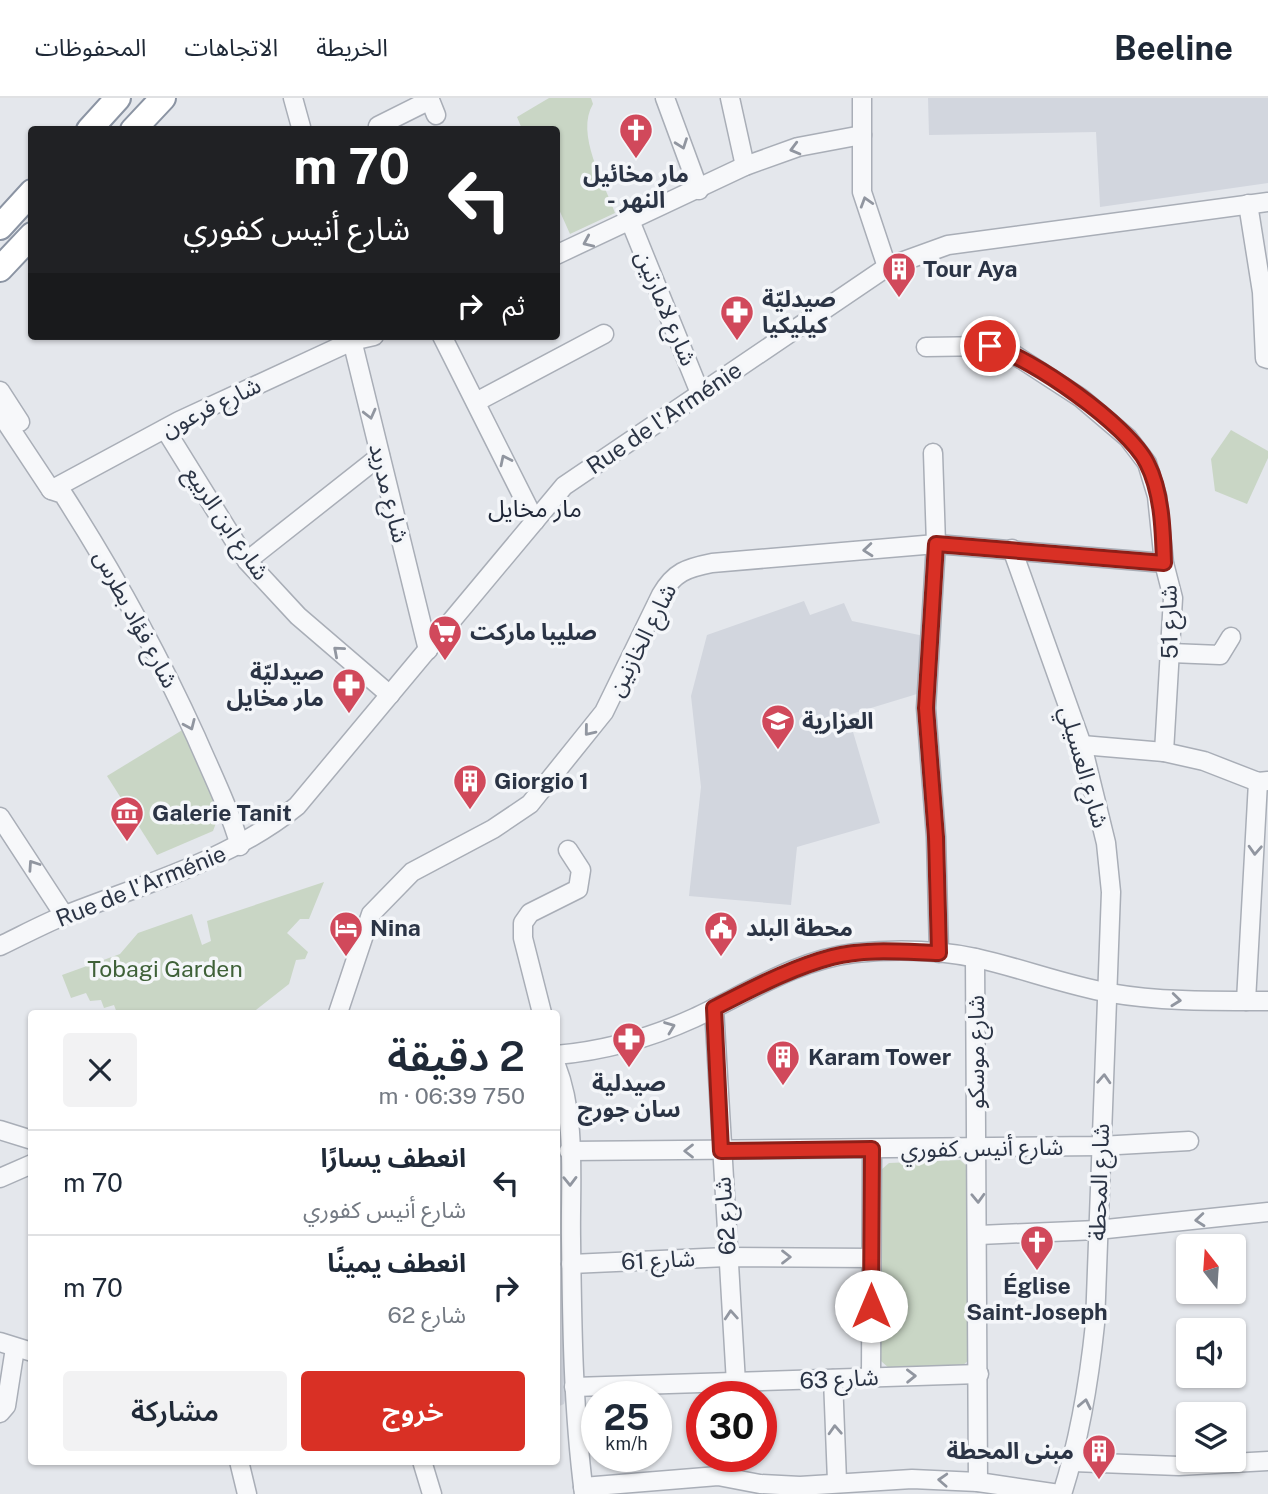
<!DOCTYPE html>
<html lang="ar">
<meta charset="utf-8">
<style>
body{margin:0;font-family:"Public Sans","Noto Sans Arabic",sans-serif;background:#f2f2f3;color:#1f2937;direction:rtl;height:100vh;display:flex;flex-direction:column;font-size:26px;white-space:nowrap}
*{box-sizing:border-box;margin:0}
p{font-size:23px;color:#747a83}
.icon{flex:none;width:38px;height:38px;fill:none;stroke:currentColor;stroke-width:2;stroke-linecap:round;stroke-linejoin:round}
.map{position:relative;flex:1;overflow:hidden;direction:ltr}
.drawer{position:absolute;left:28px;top:912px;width:532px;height:455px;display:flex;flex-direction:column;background:#fff;border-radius:7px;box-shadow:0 2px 5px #0004;direction:rtl}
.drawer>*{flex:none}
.top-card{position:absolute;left:28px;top:28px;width:532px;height:214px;border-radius:7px;box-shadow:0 2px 5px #0004;direction:rtl;background:#202124;color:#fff;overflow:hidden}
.needle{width:46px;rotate:343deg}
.buttons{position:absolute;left:1176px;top:1136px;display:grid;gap:14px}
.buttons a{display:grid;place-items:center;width:70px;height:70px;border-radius:7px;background:#fff;box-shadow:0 2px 5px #0004;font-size:35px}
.speed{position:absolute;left:581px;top:1283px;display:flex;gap:14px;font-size:35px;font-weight:700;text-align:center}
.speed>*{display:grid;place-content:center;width:91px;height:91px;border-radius:50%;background:#fff;box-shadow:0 2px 5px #0004;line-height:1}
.speed small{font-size:18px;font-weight:400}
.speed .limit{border:10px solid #d22;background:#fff;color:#111}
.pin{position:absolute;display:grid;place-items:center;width:60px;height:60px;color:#fff;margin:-30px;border:4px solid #fff;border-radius:50%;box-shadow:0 2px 7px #0007}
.me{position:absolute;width:77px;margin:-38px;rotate:0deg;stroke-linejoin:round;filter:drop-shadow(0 0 5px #0008)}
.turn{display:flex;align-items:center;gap:24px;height:147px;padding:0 35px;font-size:32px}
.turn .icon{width:91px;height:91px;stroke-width:2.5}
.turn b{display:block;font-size:49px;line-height:60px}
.then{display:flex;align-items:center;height:66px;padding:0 35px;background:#0003;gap:14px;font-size:26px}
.round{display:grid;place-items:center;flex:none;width:74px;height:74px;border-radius:7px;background:#f2f2f3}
.overview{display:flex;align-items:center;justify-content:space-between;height:119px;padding:0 35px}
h1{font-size:42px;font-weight:600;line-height:52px}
.cta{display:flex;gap:14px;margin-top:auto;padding:14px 35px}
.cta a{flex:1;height:80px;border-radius:7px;background:#d93025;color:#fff;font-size:28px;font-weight:600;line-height:80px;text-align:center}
.cta a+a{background:#f2f2f3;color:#1f2937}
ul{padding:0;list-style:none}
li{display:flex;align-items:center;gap:21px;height:105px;padding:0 35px;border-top:2px solid #e0e1e3}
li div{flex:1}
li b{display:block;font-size:26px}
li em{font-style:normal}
header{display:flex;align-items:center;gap:42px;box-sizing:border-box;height:98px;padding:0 35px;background:#fff;border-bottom:2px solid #e0e1e3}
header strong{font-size:33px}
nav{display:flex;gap:38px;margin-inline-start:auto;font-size:24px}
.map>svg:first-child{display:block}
</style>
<header>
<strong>Beeline</strong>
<nav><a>الخريطة</a><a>الاتجاهات</a><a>المحفوظات</a></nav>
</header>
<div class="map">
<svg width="1268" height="1396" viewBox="0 0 1268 1396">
<rect width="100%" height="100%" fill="#e4e7ec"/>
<!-- built -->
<g fill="#d2d6de">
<path d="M928,0H1268V85L1100,109L1096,34L929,37Z"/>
<path d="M804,503L810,517L844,505L852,523L924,538L917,596L848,617L880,725L797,749L791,807L689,798L701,689L691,598L707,537Z"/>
<path d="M556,992L563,1007L566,1299L564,1306L557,1309Z"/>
</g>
<!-- green -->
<g fill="#c9d6c5">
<path d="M549,0H591L593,6C575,36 604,84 615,115L570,136L557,107L556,32L522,31L517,19Z"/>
<path d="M1231,332L1268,353V360L1247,406L1215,393L1211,361Z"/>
<path d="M184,631L222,709L213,733L157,757L107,678Z"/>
<path d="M324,784L309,821H300L287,835L308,854L305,861L296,862L289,886L252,915H117L114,907L104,910L101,902L90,903L86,895L71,900L62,877L120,856L138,835L192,816L202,847L211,843L207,823Z"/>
<path d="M960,1062L969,1070L970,1261L962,1268L890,1271L881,1263V1072L889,1065Z"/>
</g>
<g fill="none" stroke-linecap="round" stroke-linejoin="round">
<!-- minor casing -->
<g stroke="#a9aeb7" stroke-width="21">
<g id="minor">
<path d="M293,0L301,29"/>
<path d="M665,0L699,92"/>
<path d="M730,0L745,68"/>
<path d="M862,0V94L887,169"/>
<path d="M380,32L378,28L430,2L436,17"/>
<path d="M1248,106L1262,194L1265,260L1268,261"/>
<path d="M631,125L700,295"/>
<path d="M556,157L745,68L798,49L862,37"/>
<path d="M351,238L428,552"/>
<path d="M442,238L535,423"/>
<path d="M926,249L990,248L1007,252L1081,300L1128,340L1147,365L1157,398L1164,465L1173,500L1164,654"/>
<path d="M0,293L20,324"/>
<path d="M476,304L604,236"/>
<path d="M0,315L51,392L63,396C115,477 156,551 196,639C212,676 229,710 240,748"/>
<path d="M165,331L247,463L298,518L390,597"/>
<path d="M933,355L936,446L926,610L936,739L939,855"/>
<path d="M51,392L179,323L352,243L374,238"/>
<path d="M1012,451L1082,647L1106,745L1111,794L1095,1226C1089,1284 1080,1340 1062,1396"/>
<path d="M247,463L380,358"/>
<path d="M1171,555L1220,557L1231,539"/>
<path d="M1082,647L1164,654L1204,663L1258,684L1268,683"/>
<path d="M0,719L64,817"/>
<path d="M0,848C23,837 45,825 68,816C147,785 230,762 297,708L564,388L887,169L948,147L1268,104"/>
<path d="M975,860L978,1384"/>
<path d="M1246,903L1258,684"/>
<path d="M714,910L736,1285"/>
<path d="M338,915L371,816L412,774L493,731L530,706L604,614L661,497C674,474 687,470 712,465L936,446L1164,465"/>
<path d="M542,915L523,840V825L530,815L578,791L581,772L568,752"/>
<path d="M556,957C604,953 650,940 694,920C746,896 796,862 855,855C894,851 938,852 976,860C1021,870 1065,887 1110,895C1163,904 1215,903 1268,903"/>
<path d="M556,967C577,1020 570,1085 571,1141C572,1226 573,1311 584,1396"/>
<path d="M0,1032L32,1042"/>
<path d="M569,1053L1100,1048L1189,1043"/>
<path d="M0,1080L32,1066"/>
<path d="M979,1137L1097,1132L1268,1114"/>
<path d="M571,1166L727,1159L871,1160"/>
<path d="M0,1244L32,1254"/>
<path d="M871,1279L872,1051"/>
<path d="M833,1281L837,1383"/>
<path d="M574,1289L979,1276"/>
<path d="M0,1315L6,1308L15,1250"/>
<path d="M239,1363L247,1396"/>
<path d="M422,1363L432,1396"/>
<path d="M1073,1364L1179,1368L1268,1363"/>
<path d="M583,1389L718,1378L760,1386L800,1388L912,1381L978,1384L1059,1396"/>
</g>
</g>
<!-- highway casing -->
<g stroke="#8b94a3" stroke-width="28">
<g id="highway">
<path d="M89,32L118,0"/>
<path d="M133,32L163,0"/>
<path d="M0,129L32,94"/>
<path d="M0,171L32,137"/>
</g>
</g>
<!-- minor -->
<use href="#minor" stroke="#f7f8fa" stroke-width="18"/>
<!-- highway -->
<use href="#highway" stroke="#fff" stroke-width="24"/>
</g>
<!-- one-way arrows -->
<defs><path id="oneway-chevron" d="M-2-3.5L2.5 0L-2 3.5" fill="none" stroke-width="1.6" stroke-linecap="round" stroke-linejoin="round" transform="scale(1.75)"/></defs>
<g stroke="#9196a0">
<use href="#oneway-chevron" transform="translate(682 46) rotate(70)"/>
<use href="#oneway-chevron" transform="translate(795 51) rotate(165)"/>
<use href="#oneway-chevron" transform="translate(866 104) rotate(-107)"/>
<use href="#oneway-chevron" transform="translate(588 144) rotate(156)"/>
<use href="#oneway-chevron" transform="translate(370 316) rotate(76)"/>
<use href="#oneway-chevron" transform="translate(505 362) rotate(-116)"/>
<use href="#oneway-chevron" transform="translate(868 452) rotate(175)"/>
<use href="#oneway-chevron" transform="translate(338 553) rotate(-139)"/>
<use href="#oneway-chevron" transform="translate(190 627) rotate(66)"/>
<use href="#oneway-chevron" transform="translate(589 633) rotate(129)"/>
<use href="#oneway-chevron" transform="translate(1255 752) rotate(93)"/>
<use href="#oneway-chevron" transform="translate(33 767) rotate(-124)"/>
<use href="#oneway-chevron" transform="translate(1176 902) rotate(6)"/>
<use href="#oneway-chevron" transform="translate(670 929) rotate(-21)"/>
<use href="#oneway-chevron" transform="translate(1104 981) rotate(-87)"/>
<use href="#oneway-chevron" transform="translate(689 1053) rotate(-180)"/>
<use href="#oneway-chevron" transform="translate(570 1083) rotate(89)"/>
<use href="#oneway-chevron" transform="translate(978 1100) rotate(88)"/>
<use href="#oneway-chevron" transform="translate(1200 1122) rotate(175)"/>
<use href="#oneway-chevron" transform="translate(786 1159)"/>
<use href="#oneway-chevron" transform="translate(731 1217) rotate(-94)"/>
<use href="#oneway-chevron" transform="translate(911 1278) rotate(-1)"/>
<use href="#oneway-chevron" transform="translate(1085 1306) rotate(-78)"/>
<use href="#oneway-chevron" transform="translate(835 1332) rotate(-93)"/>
<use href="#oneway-chevron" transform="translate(943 1382) rotate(-177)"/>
</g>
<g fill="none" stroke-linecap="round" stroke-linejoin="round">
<!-- route casing -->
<g stroke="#8d1f18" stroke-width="18">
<path id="route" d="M871,1208L872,1051L721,1053L714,910C752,891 790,870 832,859C866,850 904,854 939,855L936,739L926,610L936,446L1164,465C1163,432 1162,394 1147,365C1128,327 1031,259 990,248"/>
</g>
<!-- route -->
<use href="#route" stroke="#d93025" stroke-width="12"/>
</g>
<!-- icons -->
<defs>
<g id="church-pin" transform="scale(1.75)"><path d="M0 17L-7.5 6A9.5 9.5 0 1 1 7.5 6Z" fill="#d1495b" stroke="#f4f6f9"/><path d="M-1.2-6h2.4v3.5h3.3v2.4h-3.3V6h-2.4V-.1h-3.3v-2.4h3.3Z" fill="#fff"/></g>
<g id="building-pin" transform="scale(1.75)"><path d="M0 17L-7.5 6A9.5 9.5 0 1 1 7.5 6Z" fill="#d1495b" stroke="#f4f6f9"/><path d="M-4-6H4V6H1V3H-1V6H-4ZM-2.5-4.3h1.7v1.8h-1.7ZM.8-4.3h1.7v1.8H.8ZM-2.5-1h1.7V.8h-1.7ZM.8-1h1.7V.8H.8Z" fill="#fff"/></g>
<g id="pharmacy-pin" transform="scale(1.75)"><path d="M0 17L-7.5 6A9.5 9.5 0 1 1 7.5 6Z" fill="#d1495b" stroke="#f4f6f9"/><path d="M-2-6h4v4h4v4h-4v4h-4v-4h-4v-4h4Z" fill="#fff"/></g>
<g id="supermarket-pin" transform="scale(1.75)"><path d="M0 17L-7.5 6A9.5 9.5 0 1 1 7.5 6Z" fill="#d1495b" stroke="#f4f6f9"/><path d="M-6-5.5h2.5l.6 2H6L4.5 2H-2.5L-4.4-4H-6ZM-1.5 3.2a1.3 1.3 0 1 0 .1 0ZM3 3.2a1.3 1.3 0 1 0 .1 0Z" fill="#fff"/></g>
<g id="school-pin" transform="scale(1.75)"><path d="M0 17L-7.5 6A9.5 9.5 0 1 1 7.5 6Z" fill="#d1495b" stroke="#f4f6f9"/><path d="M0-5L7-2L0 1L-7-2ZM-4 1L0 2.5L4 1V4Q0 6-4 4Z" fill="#fff"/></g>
<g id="museum-pin" transform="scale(1.75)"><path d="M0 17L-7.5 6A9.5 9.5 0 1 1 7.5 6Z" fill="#d1495b" stroke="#f4f6f9"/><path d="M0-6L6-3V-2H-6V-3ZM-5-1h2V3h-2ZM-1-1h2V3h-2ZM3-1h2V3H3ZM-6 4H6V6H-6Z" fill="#fff"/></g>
<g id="hotel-pin" transform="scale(1.75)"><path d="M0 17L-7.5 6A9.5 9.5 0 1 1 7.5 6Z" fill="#d1495b" stroke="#f4f6f9"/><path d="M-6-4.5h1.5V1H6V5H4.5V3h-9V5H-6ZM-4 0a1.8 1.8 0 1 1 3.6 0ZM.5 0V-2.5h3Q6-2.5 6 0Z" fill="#fff"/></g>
<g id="civic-pin" transform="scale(1.75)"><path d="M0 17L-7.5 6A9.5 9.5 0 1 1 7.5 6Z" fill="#d1495b" stroke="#f4f6f9"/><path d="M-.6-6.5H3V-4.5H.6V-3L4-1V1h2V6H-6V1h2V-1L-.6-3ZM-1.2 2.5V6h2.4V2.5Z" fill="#fff"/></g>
</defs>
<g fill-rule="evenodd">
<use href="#church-pin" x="636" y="32"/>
<use href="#building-pin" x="899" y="171"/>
<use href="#pharmacy-pin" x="737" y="214"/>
<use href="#supermarket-pin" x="445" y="534"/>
<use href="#pharmacy-pin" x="349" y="587"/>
<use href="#school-pin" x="778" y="623"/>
<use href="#building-pin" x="470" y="683"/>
<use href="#museum-pin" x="127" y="715"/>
<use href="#hotel-pin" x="346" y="830"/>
<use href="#civic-pin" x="721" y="830"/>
<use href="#pharmacy-pin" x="629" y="941"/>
<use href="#building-pin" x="783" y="959"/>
<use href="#church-pin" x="1037" y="1144"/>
<use href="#building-pin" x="1099" y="1353"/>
</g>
<g text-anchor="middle" stroke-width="7" stroke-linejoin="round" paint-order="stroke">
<!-- poi labels -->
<g font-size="23" font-weight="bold" fill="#2b3445" stroke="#f4f6f9" text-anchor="start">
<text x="636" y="84" text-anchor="middle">مار مخائيل<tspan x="636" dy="26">- النهر</tspan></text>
<text x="923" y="179">Tour Aya</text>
<text x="762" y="209">صيدليّة<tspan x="762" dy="26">كيليكيا</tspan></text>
<text x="470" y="542">صليبا ماركت</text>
<text x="324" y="582" text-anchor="end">صيدليّة<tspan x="324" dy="26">مار مخايل</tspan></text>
<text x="802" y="631">العزارية</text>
<text x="494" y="691">Giorgio 1</text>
<text x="152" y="723">Galerie Tanit</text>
<text x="370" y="838">Nina</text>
<text x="746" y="838">محطة البلد</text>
<text x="808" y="967">Karam Tower</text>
<text x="629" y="993" text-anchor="middle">صيدلية<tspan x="629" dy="26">سان جورج</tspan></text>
<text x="1037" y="1196" text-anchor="middle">Église<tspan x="1037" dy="26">Saint-Joseph</tspan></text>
<text x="1074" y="1361" text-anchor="end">مبنى المحطة</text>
</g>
<!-- street labels -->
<g font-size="23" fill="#2b3445" stroke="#f4f6f9">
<text transform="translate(666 210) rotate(67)" y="8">شارع لامارتين</text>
<text transform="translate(211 309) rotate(-26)" y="8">شارع فرعون</text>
<text transform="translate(664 320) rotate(-34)" y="8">Rue de l'Arménie</text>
<text transform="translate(389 395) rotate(76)" y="8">شارع مدريد</text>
<text transform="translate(227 425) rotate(56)" y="8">شارع ابن الربيع</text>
<text transform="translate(136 521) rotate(62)" y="8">شارع فؤاد بطرس</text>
<text transform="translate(1169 524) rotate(-91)" y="8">شارع 51</text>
<text transform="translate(642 542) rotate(-63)" y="8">شارع الخازنين</text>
<text transform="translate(1084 669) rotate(74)" y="8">شارع العسيلي</text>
<text transform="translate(141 788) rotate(-22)" y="8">Rue de l'Arménie</text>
<text transform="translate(976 954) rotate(-90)" y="8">شارع موسكو</text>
<text transform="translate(982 1050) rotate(-1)" y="8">شارع أنيس كفوري</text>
<text transform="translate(1099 1084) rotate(-88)" y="8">شارع المحطة</text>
<text transform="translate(725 1118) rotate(-94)" y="8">شارع 62</text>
<text transform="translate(658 1162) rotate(-3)" y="8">شارع 61</text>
<text transform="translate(839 1281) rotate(-3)" y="8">شارع 63</text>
</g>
<!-- park labels -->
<g font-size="23" fill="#3f6138" stroke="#f4f6f9">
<text x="165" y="879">Tobagi Garden</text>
</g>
<!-- neighbourhood labels -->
<g font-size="24" fill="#1d2536" stroke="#f4f6f9">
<text x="535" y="419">مار مخايل</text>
</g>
</g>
</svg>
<div class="buttons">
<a><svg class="needle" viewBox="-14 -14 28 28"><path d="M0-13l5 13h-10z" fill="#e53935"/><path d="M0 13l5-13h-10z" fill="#747a83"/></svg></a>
<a><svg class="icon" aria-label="sound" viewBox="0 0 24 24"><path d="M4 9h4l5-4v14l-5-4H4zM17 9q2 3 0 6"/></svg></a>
<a><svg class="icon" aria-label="layers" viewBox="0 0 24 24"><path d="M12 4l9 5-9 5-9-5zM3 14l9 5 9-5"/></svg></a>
</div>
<div class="speed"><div>25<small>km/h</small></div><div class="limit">30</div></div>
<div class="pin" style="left:990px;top:248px;background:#d93025"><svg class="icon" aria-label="arrive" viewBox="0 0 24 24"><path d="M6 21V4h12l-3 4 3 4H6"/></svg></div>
<svg class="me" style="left:871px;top:1208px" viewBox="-20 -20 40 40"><circle r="19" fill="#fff"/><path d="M0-13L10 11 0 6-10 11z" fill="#d93025"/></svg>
<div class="top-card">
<div class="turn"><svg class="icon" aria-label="left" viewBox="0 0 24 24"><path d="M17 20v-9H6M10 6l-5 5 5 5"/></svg><div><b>70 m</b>شارع أنيس كفوري</div></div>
<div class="then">ثم<svg class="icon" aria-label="right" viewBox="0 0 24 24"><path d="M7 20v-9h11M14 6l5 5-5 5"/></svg></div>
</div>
<section class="drawer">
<div class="overview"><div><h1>2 دقيقة</h1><p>750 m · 06:39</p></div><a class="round"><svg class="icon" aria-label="close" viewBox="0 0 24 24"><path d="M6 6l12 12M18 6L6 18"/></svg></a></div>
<ul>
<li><svg class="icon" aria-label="left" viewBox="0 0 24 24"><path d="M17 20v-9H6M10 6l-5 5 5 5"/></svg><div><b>انعطف يسارًا</b><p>شارع أنيس كفوري</p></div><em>70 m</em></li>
<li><svg class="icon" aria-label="right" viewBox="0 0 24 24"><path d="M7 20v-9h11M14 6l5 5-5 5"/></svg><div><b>انعطف يمينًا</b><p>شارع 62</p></div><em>70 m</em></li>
</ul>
<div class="cta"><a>خروج</a><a>مشاركة</a></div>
</section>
</div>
